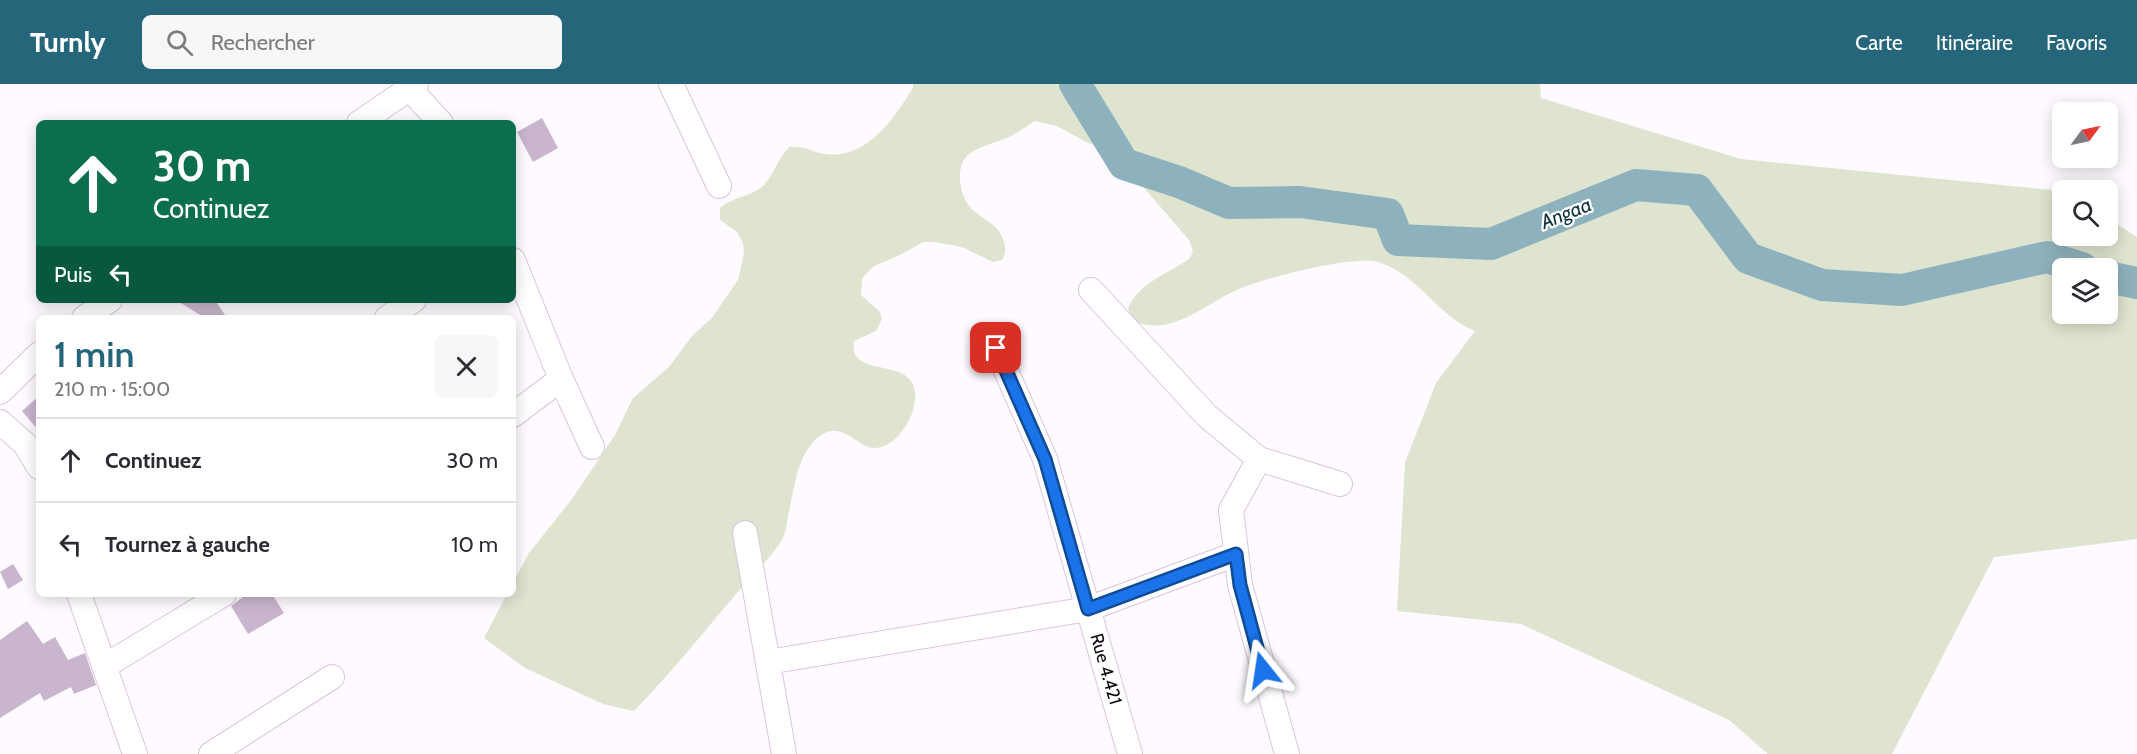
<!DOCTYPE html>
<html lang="fr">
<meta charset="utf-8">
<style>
body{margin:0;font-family:Cabin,sans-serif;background:#f7f7f7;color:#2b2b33;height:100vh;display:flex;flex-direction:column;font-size:22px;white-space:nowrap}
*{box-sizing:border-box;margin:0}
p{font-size:20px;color:#7c7c81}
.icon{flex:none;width:33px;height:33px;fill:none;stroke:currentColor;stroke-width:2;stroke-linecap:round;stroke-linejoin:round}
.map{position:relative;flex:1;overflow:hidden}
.sheet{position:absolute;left:36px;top:231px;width:480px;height:282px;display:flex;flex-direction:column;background:#fff;border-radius:9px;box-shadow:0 3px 15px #0003}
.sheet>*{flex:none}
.guide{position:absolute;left:36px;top:36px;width:480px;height:183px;border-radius:9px;box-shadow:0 3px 15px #0003;background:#0b6e4f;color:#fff;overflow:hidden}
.needle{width:39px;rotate:57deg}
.controls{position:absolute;left:2052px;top:18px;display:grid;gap:12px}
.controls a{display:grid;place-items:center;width:66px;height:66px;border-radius:9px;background:#fff;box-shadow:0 3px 15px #0003;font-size:30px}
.pin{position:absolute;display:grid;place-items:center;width:51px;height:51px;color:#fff;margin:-26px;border-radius:12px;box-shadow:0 3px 9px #0006}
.me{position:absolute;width:66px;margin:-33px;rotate:345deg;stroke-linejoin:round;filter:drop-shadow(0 0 4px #0008)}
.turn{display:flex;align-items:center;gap:21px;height:126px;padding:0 18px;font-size:27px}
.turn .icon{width:78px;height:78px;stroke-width:2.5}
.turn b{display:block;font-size:42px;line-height:51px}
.then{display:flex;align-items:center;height:57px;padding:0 18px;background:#0003;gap:12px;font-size:22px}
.round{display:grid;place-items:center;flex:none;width:63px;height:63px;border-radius:9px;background:#f7f7f7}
.head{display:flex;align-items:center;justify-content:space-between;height:102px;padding:0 18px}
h1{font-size:36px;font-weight:600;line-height:45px;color:#26667a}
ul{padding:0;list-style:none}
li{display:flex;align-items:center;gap:18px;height:84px;padding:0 18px;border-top:2px solid #e1e1e2}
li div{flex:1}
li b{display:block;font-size:22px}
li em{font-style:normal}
header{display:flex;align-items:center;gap:36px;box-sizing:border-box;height:84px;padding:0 30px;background:#26667a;color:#fff}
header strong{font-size:28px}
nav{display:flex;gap:33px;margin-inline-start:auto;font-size:21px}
.search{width:420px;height:54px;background:#f7f7f7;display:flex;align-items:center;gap:15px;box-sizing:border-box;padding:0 21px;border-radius:9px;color:#7c7c81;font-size:22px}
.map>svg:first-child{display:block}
</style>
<header>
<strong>Turnly</strong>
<div class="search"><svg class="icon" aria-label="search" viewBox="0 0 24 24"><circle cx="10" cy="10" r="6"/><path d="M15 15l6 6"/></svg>Rechercher</div>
<nav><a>Carte</a><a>Itinéraire</a><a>Favoris</a></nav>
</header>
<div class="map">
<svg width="2137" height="670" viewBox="0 0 2137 670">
<rect width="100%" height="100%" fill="#fefaff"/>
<!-- green -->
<path fill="#dee4d0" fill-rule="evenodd" d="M913,0H1540L1541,14L1741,75L2062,107V152H2108V134L2137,153V455L1994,473L1892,670H1768L1729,636L1521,540L1397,527L1405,379L1436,299L1475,247C1438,233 1417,189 1378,178C1353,171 1264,194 1239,205C1206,219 1172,254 1133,237L1128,225C1137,199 1170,189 1190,174L1193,167L1189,156L1114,69L1086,58L1057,42L1035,37C1027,42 1019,48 1011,52C996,60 965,63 961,83C958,95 961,109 967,119C978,136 999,137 1004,158C1006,165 1006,170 1002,176L993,178L962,163L935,158H923L898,172L874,182L862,194L861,211L880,228L882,235L876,247L854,257C846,301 930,264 913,326C908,344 889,369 868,363C858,359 846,347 836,347C828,346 820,351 815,356C796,375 794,407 788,432C787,439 786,448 783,454C773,472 755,488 742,503C706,545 672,588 634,627L603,620L525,584L484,554L507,510H513V499L529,469L572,415L615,351L633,314L669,283L692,252L711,235L738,196L744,169L743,159L737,148L720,136V124C732,113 751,113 763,102C774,91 778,74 789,63C803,61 812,68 825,70C867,76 894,34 913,4ZM2062,184H2108V230H2062Z"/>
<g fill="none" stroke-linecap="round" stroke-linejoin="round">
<!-- river -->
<g stroke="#8eb2bd" stroke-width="32">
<path d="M1075,0L1124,80L1179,98L1229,119L1300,118L1388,130L1398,156L1491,160L1636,101L1697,106L1748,174L1822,201L1902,206L2047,173L2082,184"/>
<path d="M2108,193L2137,199"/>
</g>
</g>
<!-- building -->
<g fill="#c9b5cd">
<path d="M542,34L558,64L533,78L517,48Z"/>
<path d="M176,216H215L227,234H205Z"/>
<path d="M39,312V347L22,327Z"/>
<path d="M13,480L23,496L8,505L0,488Z"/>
<path d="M247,510H272L284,529L248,550L231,522Z"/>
<path d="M27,537L43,560L55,553L68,576L85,569L96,601L74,610L71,603L44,617L40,609L0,634V556Z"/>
</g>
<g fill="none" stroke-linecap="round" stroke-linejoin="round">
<!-- minor casing -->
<g stroke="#dac5dc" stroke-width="26">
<g id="minor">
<path d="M671,0L719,102"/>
<path d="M409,4L441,39"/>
<path d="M359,39L416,0"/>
<path d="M513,176L561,295L592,363"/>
<path d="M1091,206L1207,332L1259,375L1340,400"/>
<path d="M84,234L110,216"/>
<path d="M387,234L414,216"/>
<path d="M996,264L1045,375L1130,670"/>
<path d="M0,308L39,270"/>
<path d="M513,331L561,295"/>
<path d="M0,338L25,360L39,383"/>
<path d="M1259,375L1231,426L1240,501L1287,670"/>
<path d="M745,449L784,670"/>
<path d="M79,510L135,670"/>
<path d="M768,578L1088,525L1236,470"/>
<path d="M105,582L224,510"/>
<path d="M211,670L332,593"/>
</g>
</g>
<!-- minor -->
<use href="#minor" stroke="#fff" stroke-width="24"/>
</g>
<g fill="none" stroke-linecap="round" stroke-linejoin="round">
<!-- route casing -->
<g stroke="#114b97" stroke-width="15">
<path id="route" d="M996,264L1045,375L1088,525L1236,470L1240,501L1263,586"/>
</g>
<!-- route -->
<use href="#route" stroke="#1a73e8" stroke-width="10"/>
</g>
<g text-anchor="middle" stroke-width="4.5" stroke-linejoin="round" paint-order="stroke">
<!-- street labels -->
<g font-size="18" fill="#100911" stroke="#fff">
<text transform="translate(1106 585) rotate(74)" y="6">Rue 4.421</text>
</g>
<!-- water labels -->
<g font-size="20" font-style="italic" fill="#0e323b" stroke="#fff">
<text transform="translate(1566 129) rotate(-22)" y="7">Angaa</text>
</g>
</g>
</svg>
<div class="controls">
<a><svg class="needle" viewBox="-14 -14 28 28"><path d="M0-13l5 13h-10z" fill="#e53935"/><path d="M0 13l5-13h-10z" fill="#7c7c81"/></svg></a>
<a><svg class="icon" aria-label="search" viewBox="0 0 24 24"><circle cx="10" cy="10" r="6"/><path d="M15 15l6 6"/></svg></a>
<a><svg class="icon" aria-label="layers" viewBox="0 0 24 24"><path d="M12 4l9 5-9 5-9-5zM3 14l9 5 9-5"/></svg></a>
</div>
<div class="pin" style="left:996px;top:264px;background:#d93025"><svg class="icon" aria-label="arrive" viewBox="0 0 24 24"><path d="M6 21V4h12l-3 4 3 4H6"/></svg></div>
<svg class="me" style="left:1263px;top:586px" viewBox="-20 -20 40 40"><path d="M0-17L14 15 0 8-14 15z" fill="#1a73e8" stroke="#fff" stroke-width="4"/></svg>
<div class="guide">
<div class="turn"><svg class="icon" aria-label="ahead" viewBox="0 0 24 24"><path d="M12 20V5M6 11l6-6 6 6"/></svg><div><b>30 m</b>Continuez</div></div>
<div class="then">Puis<svg class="icon" aria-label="left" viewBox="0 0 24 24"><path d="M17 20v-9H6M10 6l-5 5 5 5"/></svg></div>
</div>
<section class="sheet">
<div class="head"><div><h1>1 min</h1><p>210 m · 15:00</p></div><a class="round"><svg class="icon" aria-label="close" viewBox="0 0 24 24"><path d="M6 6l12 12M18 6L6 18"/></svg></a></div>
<ul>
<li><svg class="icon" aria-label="ahead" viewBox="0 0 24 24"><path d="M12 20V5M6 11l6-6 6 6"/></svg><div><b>Continuez</b></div><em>30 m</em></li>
<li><svg class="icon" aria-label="left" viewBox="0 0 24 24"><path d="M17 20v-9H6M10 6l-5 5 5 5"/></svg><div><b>Tournez à gauche</b></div><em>10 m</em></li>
</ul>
</section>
</div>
